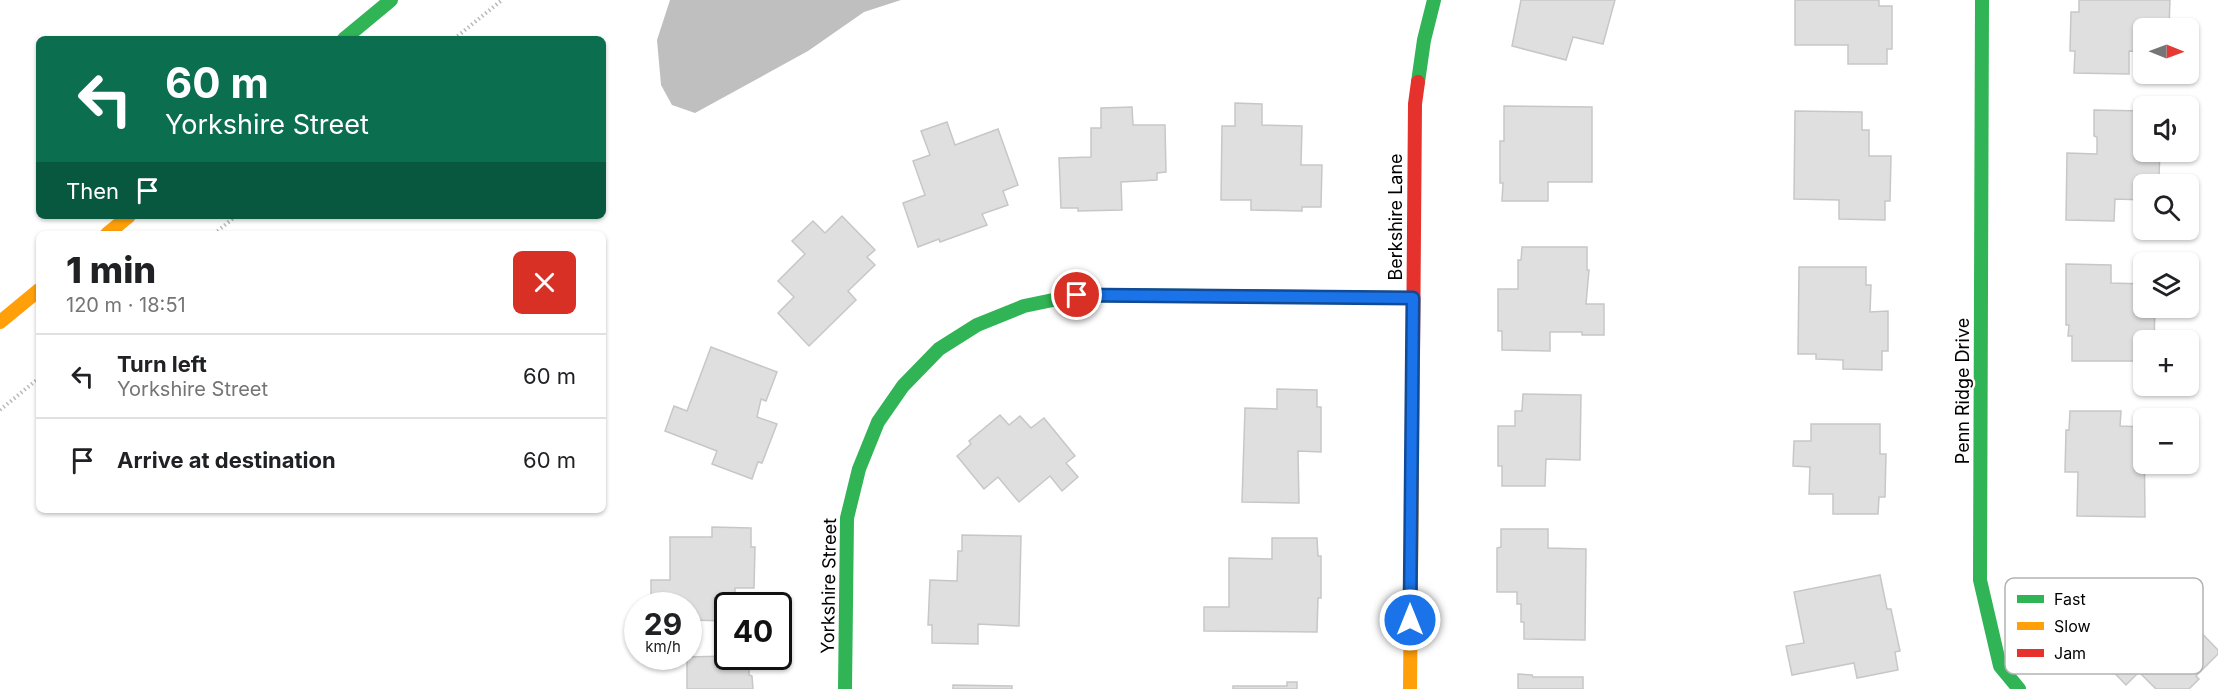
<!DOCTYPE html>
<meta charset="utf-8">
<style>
body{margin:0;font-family:Inter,sans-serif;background:#f6f6f6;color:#202124;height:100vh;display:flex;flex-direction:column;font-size:22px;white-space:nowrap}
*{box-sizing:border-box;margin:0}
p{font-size:20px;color:#757577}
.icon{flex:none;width:33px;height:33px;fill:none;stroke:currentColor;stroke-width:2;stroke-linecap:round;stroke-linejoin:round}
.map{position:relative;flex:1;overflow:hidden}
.side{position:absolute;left:36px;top:231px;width:570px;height:282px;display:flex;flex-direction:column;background:#fff;border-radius:9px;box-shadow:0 2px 4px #0004}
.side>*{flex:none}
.top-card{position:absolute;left:36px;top:36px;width:570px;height:183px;border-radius:9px;box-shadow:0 2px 4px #0004;background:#0b6e4f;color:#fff;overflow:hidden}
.needle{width:39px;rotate:91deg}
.controls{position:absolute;left:2133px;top:18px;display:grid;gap:12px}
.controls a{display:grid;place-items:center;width:66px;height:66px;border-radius:9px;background:#fff;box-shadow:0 2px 4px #0004;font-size:30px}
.speed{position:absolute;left:624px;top:592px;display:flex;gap:12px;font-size:30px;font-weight:700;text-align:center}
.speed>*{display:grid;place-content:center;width:78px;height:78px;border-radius:50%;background:#fff;box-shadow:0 2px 4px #0004;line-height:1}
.speed small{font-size:15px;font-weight:400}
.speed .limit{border:3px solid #111;border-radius:9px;background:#fff;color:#111}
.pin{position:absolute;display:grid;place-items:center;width:51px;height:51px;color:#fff;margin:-26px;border:3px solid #fff;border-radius:50%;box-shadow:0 2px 6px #0007}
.me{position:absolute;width:66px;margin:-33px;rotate:0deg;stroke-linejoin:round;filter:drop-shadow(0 0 4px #0008)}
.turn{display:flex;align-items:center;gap:21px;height:126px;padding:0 30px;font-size:27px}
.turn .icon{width:78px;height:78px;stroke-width:2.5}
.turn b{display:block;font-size:42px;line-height:51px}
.then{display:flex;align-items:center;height:57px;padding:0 30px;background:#0003;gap:12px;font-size:22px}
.round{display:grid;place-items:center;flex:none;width:63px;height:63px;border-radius:9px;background:#f6f6f6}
.overview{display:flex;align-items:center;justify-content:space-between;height:102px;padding:0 30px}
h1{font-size:36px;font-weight:800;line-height:45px}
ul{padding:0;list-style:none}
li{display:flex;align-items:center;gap:18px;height:84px;padding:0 30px;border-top:2px solid #e0e0e0}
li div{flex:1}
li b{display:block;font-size:22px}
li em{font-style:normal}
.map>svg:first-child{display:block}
</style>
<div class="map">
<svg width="2218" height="689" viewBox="0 0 2218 689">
<rect width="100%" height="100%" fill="#fff"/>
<!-- water -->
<path fill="#bfbfbf" d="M670,0H901L864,12L808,51L695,113L672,105L661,85L657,40Z"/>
<!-- building -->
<g fill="#dfdfdf" stroke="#c7c7c7" stroke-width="1.5">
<path d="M1521,0H1615L1603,44L1573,37L1566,60L1512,46Z"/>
<path d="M1795,0H1879V6H1892V49H1887V64H1848V45H1795Z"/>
<path d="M2079,0H2170L2169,28H2144V52L2129,51V74L2074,73L2075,51H2070L2071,12H2079Z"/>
<path d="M1235,103L1262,104V125L1302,126L1301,165H1322L1321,207H1302V211L1251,210V200H1221L1222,126H1235Z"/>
<path d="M1504,106L1592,107V182H1548V201H1502L1503,183H1500V141H1504Z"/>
<path d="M1132,107L1133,125H1165L1166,172L1157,173V180L1121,182L1122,210L1078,211V208H1061L1059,158L1091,157V128H1101V108Z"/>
<path d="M2094,110L2144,111V152H2160L2159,175H2181V184H2144V200L2115,199L2114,221L2066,220L2067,153L2097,154V137L2094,136Z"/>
<path d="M1795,111L1862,112V130H1869V156H1891L1890,201H1885V220L1839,219V200L1794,199Z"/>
<path d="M947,122L955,145L998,129L1018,185L1003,191L1008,205L982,214L987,225L940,242L939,239L918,247L903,203L925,195L913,161L930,155L921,131Z"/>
<path d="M842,216L875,250L867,257L875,265L848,291L856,300L809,346L778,313L794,297L778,281L805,254L792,241L813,221L825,233Z"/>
<path d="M1522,247H1587V270H1589L1586,304H1604V335H1582V332H1550V351L1502,350V331H1498V289H1518V260H1521Z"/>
<path d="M2066,264L2111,265V283L2144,284V308H2155L2154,340H2144V361H2072V336H2068L2069,325H2066Z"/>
<path d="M1799,267H1866V285H1871L1870,312L1888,311V351H1882V370L1843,369V360L1816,359V354H1798Z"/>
<path d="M711,347L777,372L766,401L761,399L757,417L777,424L762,463L758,462L752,479L712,464L717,451L665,431L674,406L687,411Z"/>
<path d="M1277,389L1317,390V407H1321V452L1298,451L1299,503L1242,502L1245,408L1277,409Z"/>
<path d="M1523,394L1581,395L1580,460L1546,459L1545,486H1502V466H1498V426H1515V411H1522Z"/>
<path d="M2070,411H2121L2120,426L2144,427L2145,517L2077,516L2078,472H2065L2066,430H2069Z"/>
<path d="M1000,415L1009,425L1020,416L1031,428L1044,418L1075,456L1066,463L1078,477L1062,491L1050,476L1019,502L998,477L984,489L957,456L971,444L969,441Z"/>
<path d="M1811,424H1880V454H1886L1885,497H1879L1878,514H1833V494H1809L1810,467L1793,466L1794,441H1811Z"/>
<path d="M712,527L751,528V547H755L754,588H735V606H728V621L688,620V606L651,605V580H670V537H712Z"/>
<path d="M1501,529H1548V548L1586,549L1585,640L1524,639V622H1521V604H1517V592H1497V548L1501,547Z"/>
<path d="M962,535L1021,536L1019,626L978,624V644L932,643V625H928L930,580L957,581L958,551H962Z"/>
<path d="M1272,538H1317L1318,556H1321V598H1318L1317,632L1204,631V607H1229V558L1272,559Z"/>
<path d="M1880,575L1887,609H1891L1900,651L1895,652L1898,670L1857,678L1854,663L1792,675L1786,646L1804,643L1794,592Z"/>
<path d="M2160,590L2218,650V654L2196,676L2199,679L2189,689H2156L2139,672L2126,685L2098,656L2101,653L2087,639L2114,612L2126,624Z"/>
<path d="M728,656L749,657V675L752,676L753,689H687V657Z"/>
<path d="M1518,674L1532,675L1533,677H1583V689H1518Z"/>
<path d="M1287,682H1297V689H1233V686H1287Z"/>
<path d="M953,685L1012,686V689H953Z"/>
</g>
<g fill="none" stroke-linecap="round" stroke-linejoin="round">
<!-- path -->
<g stroke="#b9b9b9" stroke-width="4" stroke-dasharray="1.5 3" stroke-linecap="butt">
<path d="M454,39L502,0"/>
<path d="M214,234L236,216"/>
<path d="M0,410L39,378"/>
</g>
<!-- fast -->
<g stroke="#30b455" stroke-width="14">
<path d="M1982,0L1980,580L2000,666L2019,689"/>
<path d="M344,39L391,0"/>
<path d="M1418,82L1424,40L1434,0"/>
<path d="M845,689L847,518L859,469L878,422L903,386L939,349L977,325L1024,306L1077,295L1322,297"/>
</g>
<!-- slow -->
<g stroke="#ff9f0a" stroke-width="14">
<path d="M107,234L129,216"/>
<path d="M1322,297L1413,298"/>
<path d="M0,322L39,290"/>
<path d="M1410,689L1413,356"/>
</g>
<!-- jam -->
<path stroke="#e5322d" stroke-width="14" d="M1413,356L1415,104L1418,82"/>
</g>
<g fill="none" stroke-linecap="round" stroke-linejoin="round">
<!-- route casing -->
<g stroke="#114b97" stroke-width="15">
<path id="route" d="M1077,295L1413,298L1410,620"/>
</g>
<!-- route -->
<use href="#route" stroke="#1a73e8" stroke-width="10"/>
</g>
<g text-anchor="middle" stroke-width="4.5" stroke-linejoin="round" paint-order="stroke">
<!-- street labels -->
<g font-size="18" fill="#000" stroke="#fff">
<text transform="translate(1396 217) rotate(-90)" y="6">Berkshire Lane</text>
<text transform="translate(1963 391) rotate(-90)" y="6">Penn Ridge Drive</text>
<text transform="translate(829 586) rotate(-89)" y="6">Yorkshire Street</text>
</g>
</g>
<!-- legend -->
<rect x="2005" y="578" width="198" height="96" rx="9" fill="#fff" stroke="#b2b2b2" stroke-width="1.5"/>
<rect x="2017" y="595" width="27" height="8" fill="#30b455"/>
<rect x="2017" y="622" width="27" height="8" fill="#ff9f0a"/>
<rect x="2017" y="649" width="27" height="8" fill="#e5322d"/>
<g font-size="16" fill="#000">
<text x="2054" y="605">Fast</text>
<text x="2054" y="632">Slow</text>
<text x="2054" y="659">Jam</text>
</g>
</svg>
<div class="controls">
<a><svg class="needle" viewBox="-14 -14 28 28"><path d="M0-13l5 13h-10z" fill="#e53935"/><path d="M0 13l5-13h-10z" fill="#757577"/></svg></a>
<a><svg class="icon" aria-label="sound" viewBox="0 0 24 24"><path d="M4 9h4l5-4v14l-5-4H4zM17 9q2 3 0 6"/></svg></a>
<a><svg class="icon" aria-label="search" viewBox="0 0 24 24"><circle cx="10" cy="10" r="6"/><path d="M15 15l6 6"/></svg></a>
<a><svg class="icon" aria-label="layers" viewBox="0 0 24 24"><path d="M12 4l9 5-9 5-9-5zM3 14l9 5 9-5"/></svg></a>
<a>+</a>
<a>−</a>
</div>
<div class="speed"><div>29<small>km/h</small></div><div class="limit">40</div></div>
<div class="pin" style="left:1077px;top:295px;background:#d93025"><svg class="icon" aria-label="arrive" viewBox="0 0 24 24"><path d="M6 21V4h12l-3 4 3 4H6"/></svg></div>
<svg class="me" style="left:1410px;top:620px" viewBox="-20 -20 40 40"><circle r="17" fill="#1a73e8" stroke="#fff" stroke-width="3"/><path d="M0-11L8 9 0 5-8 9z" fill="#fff"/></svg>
<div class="top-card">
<div class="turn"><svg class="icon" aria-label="left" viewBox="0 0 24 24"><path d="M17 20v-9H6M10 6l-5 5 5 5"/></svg><div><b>60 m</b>Yorkshire Street</div></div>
<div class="then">Then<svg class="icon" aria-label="arrive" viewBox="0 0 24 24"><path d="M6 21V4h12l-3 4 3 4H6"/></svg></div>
</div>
<section class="side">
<div class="overview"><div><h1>1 min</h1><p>120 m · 18:51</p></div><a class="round" style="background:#d93025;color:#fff"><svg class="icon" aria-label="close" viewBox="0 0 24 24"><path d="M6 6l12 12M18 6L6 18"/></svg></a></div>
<ul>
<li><svg class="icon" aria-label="left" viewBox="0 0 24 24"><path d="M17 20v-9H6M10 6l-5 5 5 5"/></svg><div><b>Turn left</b><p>Yorkshire Street</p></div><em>60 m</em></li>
<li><svg class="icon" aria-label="arrive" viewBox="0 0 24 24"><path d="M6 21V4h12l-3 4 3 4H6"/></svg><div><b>Arrive at destination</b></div><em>60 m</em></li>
</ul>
</section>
</div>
